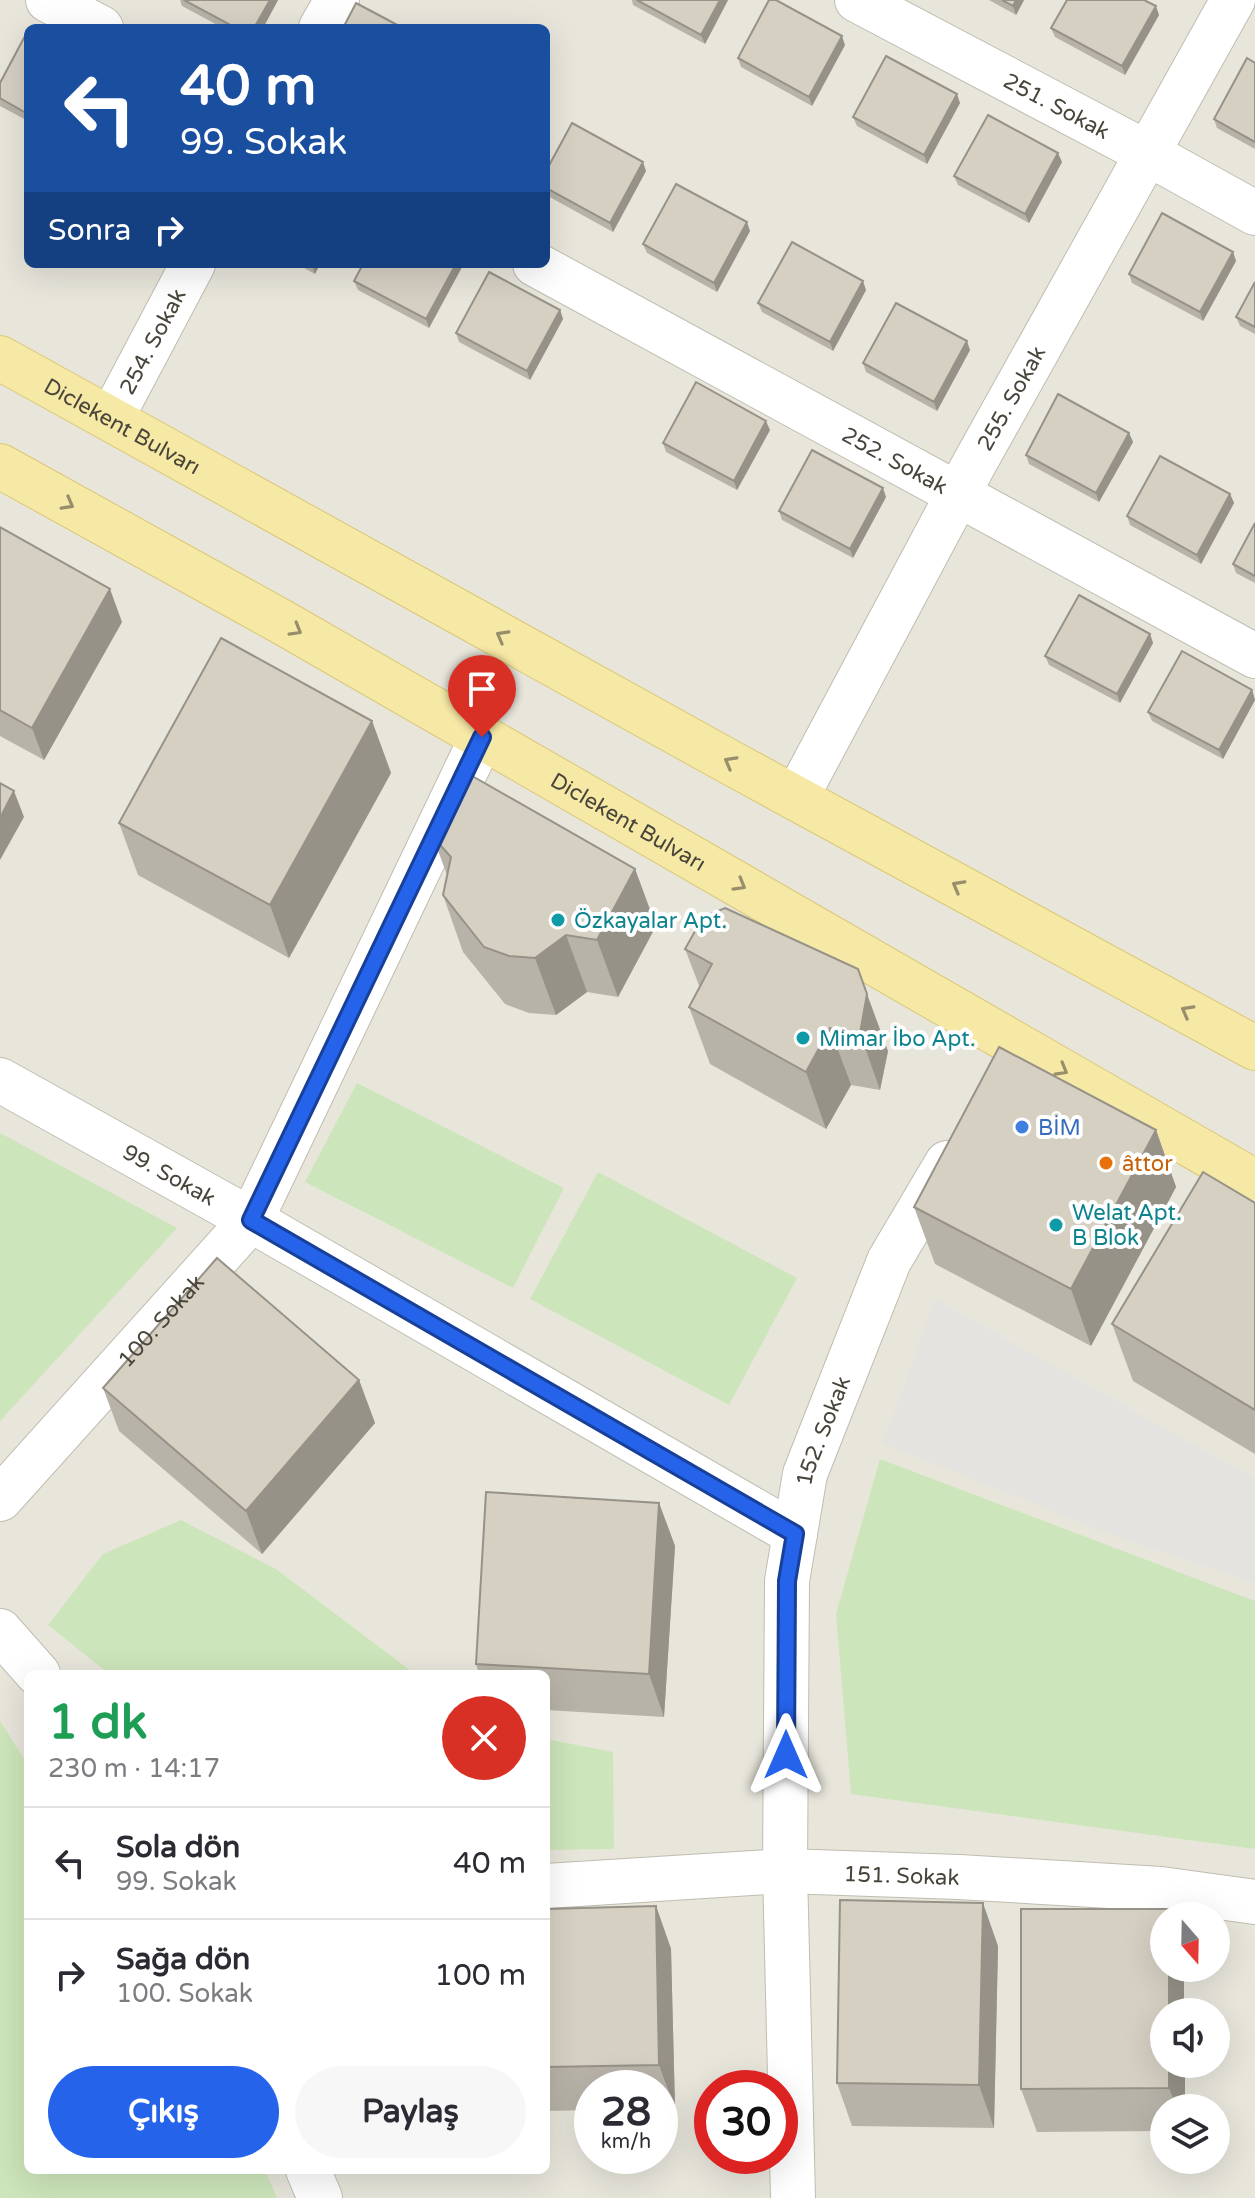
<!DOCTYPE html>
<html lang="tr">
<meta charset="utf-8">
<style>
body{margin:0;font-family:"Varela Round",sans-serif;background:#f7f7f7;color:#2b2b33;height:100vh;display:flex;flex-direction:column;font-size:30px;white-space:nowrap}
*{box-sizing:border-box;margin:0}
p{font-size:26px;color:#7c7c81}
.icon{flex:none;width:44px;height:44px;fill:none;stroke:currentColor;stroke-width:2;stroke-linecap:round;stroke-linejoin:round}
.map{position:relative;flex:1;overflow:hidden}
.drawer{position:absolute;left:24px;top:1670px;width:526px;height:504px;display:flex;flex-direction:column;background:#fff;border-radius:12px;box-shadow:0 8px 32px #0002}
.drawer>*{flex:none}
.banner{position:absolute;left:24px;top:24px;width:526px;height:244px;border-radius:12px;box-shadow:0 8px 32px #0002;background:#1a4fa0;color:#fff;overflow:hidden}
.needle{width:52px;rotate:160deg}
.buttons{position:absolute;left:1150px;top:1902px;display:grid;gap:16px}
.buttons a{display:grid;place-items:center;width:80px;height:80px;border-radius:50%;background:#fff;box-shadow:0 8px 32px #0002;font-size:40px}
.speed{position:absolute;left:574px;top:2070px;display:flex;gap:16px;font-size:40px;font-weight:700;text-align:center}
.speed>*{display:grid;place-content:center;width:104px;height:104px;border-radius:50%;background:#fff;box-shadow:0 8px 32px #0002;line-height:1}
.speed small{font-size:20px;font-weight:400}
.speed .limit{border:12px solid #d22;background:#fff;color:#111}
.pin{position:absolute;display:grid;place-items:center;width:68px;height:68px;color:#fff;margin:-82px -34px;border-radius:50% 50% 50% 0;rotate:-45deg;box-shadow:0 0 8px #0007}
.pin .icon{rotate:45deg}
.me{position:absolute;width:88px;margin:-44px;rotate:0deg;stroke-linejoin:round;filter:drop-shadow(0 0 6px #0008)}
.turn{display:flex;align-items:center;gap:28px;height:168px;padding:0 24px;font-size:36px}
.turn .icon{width:104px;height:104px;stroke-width:2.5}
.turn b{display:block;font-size:56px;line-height:68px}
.then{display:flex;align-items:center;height:76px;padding:0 24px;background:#0003;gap:16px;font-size:30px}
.round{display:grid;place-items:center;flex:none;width:84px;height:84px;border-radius:42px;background:#f7f7f7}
.head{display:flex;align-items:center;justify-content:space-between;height:136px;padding:0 24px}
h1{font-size:48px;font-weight:700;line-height:60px;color:#1e9e55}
.primary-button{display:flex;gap:16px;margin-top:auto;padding:16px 24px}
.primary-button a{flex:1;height:92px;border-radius:48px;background:#2563eb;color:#fff;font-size:32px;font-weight:700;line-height:92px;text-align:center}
.primary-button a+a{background:#f7f7f7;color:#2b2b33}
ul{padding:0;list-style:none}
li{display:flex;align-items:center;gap:24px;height:112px;padding:0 24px;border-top:2px solid #e1e1e2}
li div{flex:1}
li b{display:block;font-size:30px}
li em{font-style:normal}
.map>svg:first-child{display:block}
</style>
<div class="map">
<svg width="1255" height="2198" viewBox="0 0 1255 2198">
<rect width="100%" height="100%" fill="#f5f3ed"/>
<!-- residential -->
<path fill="#e8e6db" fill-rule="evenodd" d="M0,0H1255V2198H0ZM28,28H546V264H28ZM28,1674H546V2170H28ZM1164,1916H1216V1968H1164ZM1164,2012H1216V2064H1164ZM592,2088H660V2156H592ZM712,2088H780V2156H712ZM1164,2108H1216V2160H1164Z"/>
<!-- green -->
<g fill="#cde5ba">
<path d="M357,1083L564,1188L513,1288L305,1182Z"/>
<path d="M0,1133L177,1228L0,1421Z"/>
<path d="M598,1172L797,1278L729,1405L530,1299Z"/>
<path d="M880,1459L1255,1601V1849L851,1794L836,1614Z"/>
<path d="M181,1520L276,1569L415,1674H109L48,1625L103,1554Z"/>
<path d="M0,1721L28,1765V2170H265L277,2198H0Z"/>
<path d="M546,1739L613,1752L614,1849L546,1850Z"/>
</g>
<!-- parking -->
<path fill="#e4e3e0" d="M935,1299L1255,1479V1583L1130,1542L883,1443Z"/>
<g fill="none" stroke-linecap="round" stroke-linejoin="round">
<!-- minor casing -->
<g stroke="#c0bcb0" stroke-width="46">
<g id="minor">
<path d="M48,0L101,28"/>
<path id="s1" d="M857,0L1147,153L1255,213"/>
<path d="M321,28L337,0"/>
<path id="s2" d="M535,264L1255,656"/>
<path id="s3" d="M111,419L193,264"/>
<path id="s4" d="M796,798L974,464L1233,0"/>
<path id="s5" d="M0,1080L251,1220L795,1534"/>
<path id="s6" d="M0,1499L251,1220L482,737"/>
<path d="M0,1631L38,1674"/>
<path id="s7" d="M546,1886L785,1871L959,1877L1161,1889L1255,1902"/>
<path d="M308,2170L320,2198"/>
<path id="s8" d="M793,2198L785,1871L787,1581L805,1474L889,1261L947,1163"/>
</g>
</g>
<!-- major casing -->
<g stroke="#dbc775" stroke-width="46">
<g id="major">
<path id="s9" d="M0,358L735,765L1255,1048"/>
<path id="s10" d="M0,466L282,622L1255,1182"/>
</g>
</g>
<!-- minor -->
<use href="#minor" stroke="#fff" stroke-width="44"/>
<!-- major -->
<use href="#major" stroke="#f6e8a5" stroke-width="44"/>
</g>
<!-- wall -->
<g fill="#b8b3a8">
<path d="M180,0H278L263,28H223L182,6Z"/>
<path d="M632,0H728L705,44L633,5Z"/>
<path d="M989,0H1024L1016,15Z"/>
<path d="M1159,15L1125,75L1055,37L1051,28Z"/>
<path d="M28,35V121L0,106V83Z"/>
<path d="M845,45L812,106L741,67L738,58Z"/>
<path d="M1255,63V149L1217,128L1214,119Z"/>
<path d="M960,103L927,164L857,126L853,117Z"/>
<path d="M1062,162L1029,223L958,185L954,176Z"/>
<path d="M546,171H646L613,232L546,195Z"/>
<path d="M750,231L717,292L647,253L643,244Z"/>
<path d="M1233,252L1236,261L1203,321L1132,283L1129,274Z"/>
<path d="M297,264H320L315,274Z"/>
<path d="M462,267L429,328L358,290L354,281Z"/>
<path d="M1255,282V334L1240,326L1236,317Z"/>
<path d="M866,290L833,351L762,312L758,303Z"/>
<path d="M560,310L563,319L530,380L459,342L456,333Z"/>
<path d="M970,350L937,411L866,372L863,363Z"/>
<path d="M770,430L737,490L666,452L663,443Z"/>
<path d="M1129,433L1133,442L1099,502L1029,464L1026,455Z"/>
<path d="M1230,494L1234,503L1201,564L1130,525L1127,516Z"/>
<path d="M886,497L853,558L782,520L779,511Z"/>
<path d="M1255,523V583L1236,573L1233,564Z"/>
<path d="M0,527L122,622L44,760L0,736Z"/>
<path d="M1150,634L1153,643L1120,703L1049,665L1045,656Z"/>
<path d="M1252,690L1255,700L1223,759L1152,721L1148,712Z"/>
<path d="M372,721L391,773L289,958L138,875L119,823Z"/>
<path d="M433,837L635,869L656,926L618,997L587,992L556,1015L529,1013L505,1004L463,952L443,895L447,875Z"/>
<path d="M703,917L888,1051L880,1090L851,1085L826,1129L710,1064L689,1007L700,988L685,949Z"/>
<path d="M1156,1130L1176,1187L1091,1346L935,1264L914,1207Z"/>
<path d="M1255,1203V1454L1133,1381L1112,1324Z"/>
<path d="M359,1380L375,1423L262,1554L119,1431L103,1388Z"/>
<path d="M659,1503L675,1546L664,1717L546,1710V1674H479L476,1664Z"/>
<path d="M656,1906L671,1949L675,2108H660V2088H592V2110L546,2111V1909Z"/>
<path d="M998,1946L994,2128L852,2126L837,2083Z"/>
<path d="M1185,2064V2108H1164V2131L1037,2132L1021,2089Z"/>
</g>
<!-- shaded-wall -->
<g fill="#969288">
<path d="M270,0H278L263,28H254Z"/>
<path d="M720,0H728L705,44L701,35Z"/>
<path d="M1016,0H1024L1016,15L1013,6Z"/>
<path d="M1156,6L1159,15L1125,75L1122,66Z"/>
<path d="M842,36L845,45L812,106L809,97Z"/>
<path d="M957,94L960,103L927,164L924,155Z"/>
<path d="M1058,153L1062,162L1029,223L1025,214Z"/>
<path d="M643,162L646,171L613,232L610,223Z"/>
<path d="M747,222L750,231L717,292L714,283Z"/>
<path d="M1233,252L1236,261L1203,321L1200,312Z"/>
<path d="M312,264H320L315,274L312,265Z"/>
<path d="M456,264H461L462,267L429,328L426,319Z"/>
<path d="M863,281L866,290L833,351L830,342Z"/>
<path d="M560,310L563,319L530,380L527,371Z"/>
<path d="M967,341L970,350L937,411L934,402Z"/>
<path d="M766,421L770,430L737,490L734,481Z"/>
<path d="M1129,433L1133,442L1099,502L1096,493Z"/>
<path d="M883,488L886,497L853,558L850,549Z"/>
<path d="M1230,494L1234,503L1201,564L1197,555Z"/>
<path d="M110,589L122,622L44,760L32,728Z"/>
<path d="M1150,634L1153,643L1120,703L1117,694Z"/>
<path d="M1252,690L1255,700L1223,759L1219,750Z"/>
<path d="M372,721L391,773L289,958L270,905Z"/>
<path d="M14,791L24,817L0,860V818Z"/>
<path d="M635,869L656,926L618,997L597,940Z"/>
<path d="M566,935L587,992L556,1015L535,958Z"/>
<path d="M867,994L888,1051L880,1090L860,1033Z"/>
<path d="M830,1028L851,1085L826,1129L806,1072Z"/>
<path d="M1156,1130L1176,1187L1091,1346L1071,1289Z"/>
<path d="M359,1380L375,1423L262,1554L246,1511Z"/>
<path d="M659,1503L675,1546L664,1717L649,1674Z"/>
<path d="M983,1903L998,1946L994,2128L979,2085Z"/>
<path d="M656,1906L671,1949L675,2108L659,2065Z"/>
<rect x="1169" y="1968" width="15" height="44"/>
<path d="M1169,2064H1185V2108H1177L1169,2088Z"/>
</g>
<!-- building -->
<g fill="#d6d0c3" stroke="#969288" stroke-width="2">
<path d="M184,0H270L254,28H236Z"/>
<path d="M637,0H720L701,35Z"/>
<path d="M769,0H776L842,36L809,97L738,58Z"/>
<path d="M1002,0H1016L1013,6Z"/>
<path d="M1067,0H1144L1156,6L1122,66L1051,28Z"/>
<path d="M356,3L403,28H343Z"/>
<path d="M26,34L28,35V114L0,98V83Z"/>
<path d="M886,56L957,94L924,155L853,117Z"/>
<path d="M1247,58L1255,63V142L1214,119Z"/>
<path d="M988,115L1058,153L1025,214L954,176Z"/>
<path d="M572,123L643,162L610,223L546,188V171Z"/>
<path d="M676,184L747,222L714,283L643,244Z"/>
<path d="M1162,213L1233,252L1200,312L1129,274Z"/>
<path d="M792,242L863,281L830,342L758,303Z"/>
<path d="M363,264H456L426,319L354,281Z"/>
<path d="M489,272L560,310L527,371L456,333Z"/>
<path d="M1255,282V327L1236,317Z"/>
<path d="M896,303L967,341L934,402L863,363Z"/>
<path d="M696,382L766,421L734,481L663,443Z"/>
<path d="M1058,394L1129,433L1096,493L1026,455Z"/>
<path d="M812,450L883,488L850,549L779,511Z"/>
<path d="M1160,456L1230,494L1197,555L1127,516Z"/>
<path d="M1255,523V576L1233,564Z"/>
<path d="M0,527L110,589L32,728L0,710Z"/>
<path d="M1079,595L1150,634L1117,694L1045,656Z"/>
<path d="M221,638L372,721L270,905L119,823Z"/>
<path d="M1182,651L1252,690L1219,750L1148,712Z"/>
<path d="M460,769L635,869L597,940L566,935L535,958L509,956L484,947L443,895L451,857L433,837Z"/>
<path d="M0,783L14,791L0,818Z"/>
<path d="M725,908L858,969L867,994L860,1033L830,1028L806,1072L689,1007L712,964L685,949L703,917Z"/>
<path d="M999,1047L1156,1130L1071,1289L914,1207Z"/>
<path d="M1203,1172L1255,1203V1410L1112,1324Z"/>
<path d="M217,1258L359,1380L246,1511L103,1388Z"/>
<path d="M486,1492L659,1503L649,1674L476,1664Z"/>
<path d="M840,1900L983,1903L979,2085L837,2083Z"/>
<path d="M656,1906L659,2065L546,2067V1909Z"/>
<path d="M1021,1909H1169V1916H1164V1968H1169V2012H1164V2064H1169V2088L1021,2089Z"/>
</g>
<!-- one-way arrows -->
<defs><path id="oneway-chevron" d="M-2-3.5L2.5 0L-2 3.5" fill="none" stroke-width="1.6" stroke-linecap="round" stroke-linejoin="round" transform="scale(2)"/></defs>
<g stroke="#978e6b">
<use href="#oneway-chevron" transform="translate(68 504) rotate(29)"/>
<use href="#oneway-chevron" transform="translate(296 630) rotate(30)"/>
<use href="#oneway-chevron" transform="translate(502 636) rotate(-151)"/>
<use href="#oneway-chevron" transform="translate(730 762) rotate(-151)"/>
<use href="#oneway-chevron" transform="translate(740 885) rotate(30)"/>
<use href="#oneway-chevron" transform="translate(958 886) rotate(-151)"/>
<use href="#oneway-chevron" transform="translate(1187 1011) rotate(-151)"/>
<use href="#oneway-chevron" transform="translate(1062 1070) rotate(30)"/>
</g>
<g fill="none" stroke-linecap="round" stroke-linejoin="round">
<!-- route casing -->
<g stroke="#184099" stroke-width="20">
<path id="route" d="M482,737L251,1220L795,1534L787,1581L786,1755"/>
</g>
<!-- route -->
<use href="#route" stroke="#2563eb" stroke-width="14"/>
</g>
<!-- markers -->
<g fill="#0f9aa8" stroke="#fff" stroke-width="3">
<circle cx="558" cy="920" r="8"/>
<circle cx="803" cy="1038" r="8"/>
<circle cx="1056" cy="1225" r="8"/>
</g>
<circle fill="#3f7fe0" stroke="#fff" stroke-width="3" cx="1022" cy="1127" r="8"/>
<circle fill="#e8710a" stroke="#fff" stroke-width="3" cx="1106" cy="1163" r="8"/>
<g text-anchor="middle" stroke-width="8" stroke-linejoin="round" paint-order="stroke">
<!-- street labels -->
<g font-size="22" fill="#49453b" stroke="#fff">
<text dy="8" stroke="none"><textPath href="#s1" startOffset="226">251. Sokak</textPath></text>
<text dy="8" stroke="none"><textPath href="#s3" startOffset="88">254. Sokak</textPath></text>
<text dy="8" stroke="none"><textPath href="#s4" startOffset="454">255. Sokak</textPath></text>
<text dy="8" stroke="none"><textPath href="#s9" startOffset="140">Diclekent Bulvarı</textPath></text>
<text dy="8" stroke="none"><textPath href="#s2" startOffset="410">252. Sokak</textPath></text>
<text dy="8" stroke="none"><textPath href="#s10" startOffset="722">Diclekent Bulvarı</textPath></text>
<text dy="8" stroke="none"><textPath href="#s5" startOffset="194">99. Sokak</textPath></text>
<text dy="8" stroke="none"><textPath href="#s6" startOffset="240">100. Sokak</textPath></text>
<text dy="8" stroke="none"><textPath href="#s8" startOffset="772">152. Sokak</textPath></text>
<text dy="8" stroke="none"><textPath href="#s7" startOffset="356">151. Sokak</textPath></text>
</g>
<!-- culture labels -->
<g font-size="22" fill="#0d838f" stroke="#fff" text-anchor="start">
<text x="574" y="928">Özkayalar Apt.</text>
<text x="819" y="1046">Mimar İbo Apt.</text>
<text x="1072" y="1220">Welat Apt.<tspan x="1072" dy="25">B Blok</tspan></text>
</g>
<!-- shop labels -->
<g font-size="22" fill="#366cbe" stroke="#fff" text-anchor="start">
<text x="1038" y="1135">BİM</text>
</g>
<!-- food labels -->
<g font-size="22" fill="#c56008" stroke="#fff" text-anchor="start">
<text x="1122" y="1171">âttor</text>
</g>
</g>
</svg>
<div class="buttons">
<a><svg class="needle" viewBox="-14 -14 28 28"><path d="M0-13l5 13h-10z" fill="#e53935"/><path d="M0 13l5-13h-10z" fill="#7c7c81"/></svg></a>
<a><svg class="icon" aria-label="sound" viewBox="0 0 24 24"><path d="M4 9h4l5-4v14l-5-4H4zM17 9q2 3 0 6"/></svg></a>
<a><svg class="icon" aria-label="layers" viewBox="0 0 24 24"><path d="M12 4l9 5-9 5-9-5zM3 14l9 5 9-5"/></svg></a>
</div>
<div class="speed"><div>28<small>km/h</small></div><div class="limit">30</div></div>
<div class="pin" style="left:482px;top:737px;background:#d93025"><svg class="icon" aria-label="arrive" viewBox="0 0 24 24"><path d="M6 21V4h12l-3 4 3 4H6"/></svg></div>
<svg class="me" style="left:786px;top:1755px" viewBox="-20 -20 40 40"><path d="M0-17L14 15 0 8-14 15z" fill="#2563eb" stroke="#fff" stroke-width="4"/></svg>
<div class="banner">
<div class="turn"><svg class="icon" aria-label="left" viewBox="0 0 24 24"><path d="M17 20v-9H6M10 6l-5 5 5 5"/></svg><div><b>40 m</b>99. Sokak</div></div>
<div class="then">Sonra<svg class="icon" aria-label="right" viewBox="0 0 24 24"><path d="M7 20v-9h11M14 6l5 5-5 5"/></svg></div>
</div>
<section class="drawer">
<div class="head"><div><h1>1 dk</h1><p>230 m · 14:17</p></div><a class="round" style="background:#d93025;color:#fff"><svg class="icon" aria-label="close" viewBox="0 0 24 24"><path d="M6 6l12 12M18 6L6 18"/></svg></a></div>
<ul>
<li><svg class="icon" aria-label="left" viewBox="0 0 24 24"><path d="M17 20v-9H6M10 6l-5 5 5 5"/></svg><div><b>Sola dön</b><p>99. Sokak</p></div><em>40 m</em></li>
<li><svg class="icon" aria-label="right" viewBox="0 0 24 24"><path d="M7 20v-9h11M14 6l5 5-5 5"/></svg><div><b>Sağa dön</b><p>100. Sokak</p></div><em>100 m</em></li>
</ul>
<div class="primary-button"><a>Çıkış</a><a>Paylaş</a></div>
</section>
</div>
